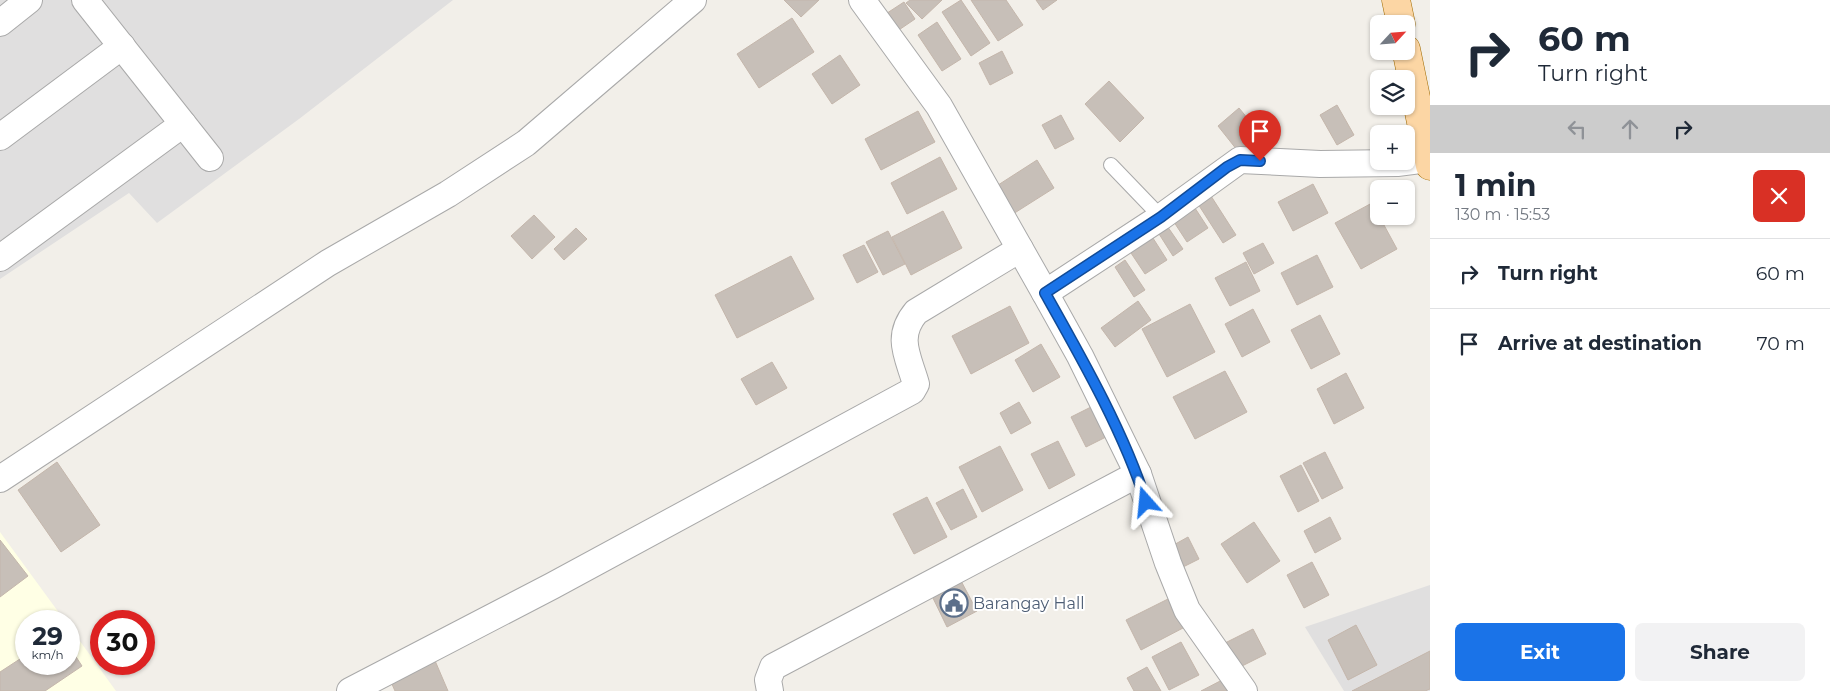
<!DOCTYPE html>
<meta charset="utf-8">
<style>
body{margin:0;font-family:Montserrat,sans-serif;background:#f2f2f3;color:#1f2937;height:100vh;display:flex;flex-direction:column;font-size:19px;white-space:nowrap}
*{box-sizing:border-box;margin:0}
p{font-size:16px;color:#747a83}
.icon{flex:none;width:28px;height:28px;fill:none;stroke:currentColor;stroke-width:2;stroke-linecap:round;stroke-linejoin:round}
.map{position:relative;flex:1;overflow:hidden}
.sheet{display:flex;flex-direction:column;background:#fff;width:400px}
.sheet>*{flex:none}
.banner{background:#fff;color:#1f2937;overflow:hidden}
.needle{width:32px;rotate:64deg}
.controls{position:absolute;left:1370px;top:15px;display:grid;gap:10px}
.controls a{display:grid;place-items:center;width:45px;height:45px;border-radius:8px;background:#fff;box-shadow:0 1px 4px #0004;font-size:25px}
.speed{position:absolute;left:15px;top:610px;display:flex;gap:10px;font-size:25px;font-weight:700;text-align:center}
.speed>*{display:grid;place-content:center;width:65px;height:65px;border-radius:50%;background:#fff;box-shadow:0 1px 4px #0004;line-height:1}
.speed small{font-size:12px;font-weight:400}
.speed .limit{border:8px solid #d22;background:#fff;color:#111}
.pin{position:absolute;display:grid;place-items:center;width:42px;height:42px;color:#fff;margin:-51px -21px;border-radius:50% 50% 50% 0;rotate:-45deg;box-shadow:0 0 5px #0007}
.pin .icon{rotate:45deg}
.me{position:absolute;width:55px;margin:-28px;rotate:342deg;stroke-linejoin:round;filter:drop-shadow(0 0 4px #0008)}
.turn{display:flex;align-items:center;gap:18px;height:105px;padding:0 25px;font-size:22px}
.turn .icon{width:65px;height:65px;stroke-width:2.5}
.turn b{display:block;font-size:35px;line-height:42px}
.lanes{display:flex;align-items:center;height:48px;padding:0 25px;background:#0003;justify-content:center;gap:25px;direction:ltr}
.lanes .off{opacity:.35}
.round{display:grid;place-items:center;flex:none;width:52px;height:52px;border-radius:8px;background:#f2f2f3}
.head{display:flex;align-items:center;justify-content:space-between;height:85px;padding:0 25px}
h1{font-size:30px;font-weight:700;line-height:38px}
.primary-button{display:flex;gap:10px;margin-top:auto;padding:10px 25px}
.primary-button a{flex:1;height:58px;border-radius:8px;background:#1a73e8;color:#fff;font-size:20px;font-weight:700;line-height:58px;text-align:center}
.primary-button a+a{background:#f2f2f3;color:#1f2937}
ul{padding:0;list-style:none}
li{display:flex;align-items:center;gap:15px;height:70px;padding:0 25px;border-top:1px solid #e0e1e3}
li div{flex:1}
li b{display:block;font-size:19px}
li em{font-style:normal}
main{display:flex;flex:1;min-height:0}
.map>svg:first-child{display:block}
</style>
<main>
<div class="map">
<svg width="1430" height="691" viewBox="0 0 1430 691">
<rect width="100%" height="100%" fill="#f2efe9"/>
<!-- residential -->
<g fill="#e0dfdf">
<path d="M0,0H453L299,119L157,223L129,193L0,279Z"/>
<path d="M1430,585V691H1344L1305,627Z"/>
</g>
<!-- education -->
<path fill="#ffffe5" d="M0,532L65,621H26V664H69V626L116,691H0Z"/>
<!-- building -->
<g fill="#c7bfb8" stroke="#c4b6ab">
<path d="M784,0H819L801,17Z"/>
<path d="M910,0H942L922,19L906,3Z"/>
<path d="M961,0L990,43L971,56L942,12Z"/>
<path d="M971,0H1006L1023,25L998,41Z"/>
<path d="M1036,0H1057L1043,10Z"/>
<path d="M904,2L915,19L890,36L878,19Z"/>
<path d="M792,18L814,52L759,88L737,54Z"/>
<path d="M937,22L961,59L942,71L918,35Z"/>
<path d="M1002,51L1013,73L990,85L979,63Z"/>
<path d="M840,55L860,85L832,104L812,74Z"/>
<path d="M1109,81L1144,118L1120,142L1085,104Z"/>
<path d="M1337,105L1354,135L1337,145L1320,115Z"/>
<path d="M1239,108L1263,137L1241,155L1218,126Z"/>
<path d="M918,111L935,142L881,170L865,139Z"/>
<path d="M1061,115L1074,139L1055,149L1042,125Z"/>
<path d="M940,157L957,189L907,214L891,183Z"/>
<path d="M1037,160L1054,188L1013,214L995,187Z"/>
<path d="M1313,184L1328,213L1293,231L1278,202Z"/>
<path d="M1211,196L1236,235L1223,243L1198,204Z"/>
<path d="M1372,203L1397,249L1361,269L1335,223Z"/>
<path d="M1193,205L1208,228L1187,242L1172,219Z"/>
<path d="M943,211L962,248L911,275L892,237Z"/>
<path d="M534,215L555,237L532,259L511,236Z"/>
<path d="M1163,220L1183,249L1173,256L1154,226Z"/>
<path d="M576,228L587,239L564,260L554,249Z"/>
<path d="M888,231L905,264L883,275L866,242Z"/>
<path d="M1151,235L1167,260L1145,274L1129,250Z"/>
<path d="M1263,243L1274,263L1254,274L1243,253Z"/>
<path d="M864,245L878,272L857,283L843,255Z"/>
<path d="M1317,255L1333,287L1297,305L1281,273Z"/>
<path d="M791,256L814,299L737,338L715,295Z"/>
<path d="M1125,260L1145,290L1134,297L1115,267Z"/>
<path d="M1246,262L1260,291L1230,306L1215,278Z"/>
<path d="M1138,301L1151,320L1115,347L1101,328Z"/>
<path d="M1190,304L1215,352L1167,377L1142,329Z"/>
<path d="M1010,306L1029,343L971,374L952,336Z"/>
<path d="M1253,309L1270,342L1242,357L1225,324Z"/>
<path d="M1320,315L1340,354L1311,369L1291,330Z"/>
<path d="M1041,344L1060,377L1033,392L1015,360Z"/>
<path d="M772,362L787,388L756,405L741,379Z"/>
<path d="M1225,371L1247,412L1195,439L1173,397Z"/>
<path d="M1346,373L1364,408L1334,424L1317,389Z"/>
<path d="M1019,402L1031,423L1011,434L1000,413Z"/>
<path d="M1095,405L1110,435L1086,447L1071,417Z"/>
<path d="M1058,441L1075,475L1049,489L1031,454Z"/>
<path d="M1000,446L1023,490L982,512L959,467Z"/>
<path d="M1325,452L1343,488L1322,499L1303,463Z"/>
<path d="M57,462L100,525L61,552L18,490Z"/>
<path d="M1301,465L1319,501L1298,512L1280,476Z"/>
<path d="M963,489L977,517L951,530L936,503Z"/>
<path d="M927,497L947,537L914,554L893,514Z"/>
<path d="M1330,517L1341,539L1315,553L1304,531Z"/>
<path d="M1254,522L1280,561L1247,583L1221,544Z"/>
<path d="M1188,537L1199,559L1181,568L1170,547Z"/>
<path d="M0,540L28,576L0,597Z"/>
<path d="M1312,562L1329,595L1304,608L1287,575Z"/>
<path d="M960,579L977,611L947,627L931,594Z"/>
<path d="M1168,599L1183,628L1141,650L1126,620Z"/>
<path d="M1356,625L1377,665L1348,680L1328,640Z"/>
<path d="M1253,629L1266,654L1238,668L1225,643Z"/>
<path d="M1181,642L1199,675L1169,690L1152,657Z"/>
<path d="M69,646L82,666L45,691H0V672L26,655V664H69Z"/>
<path d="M1430,651V689L1425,691H1352Z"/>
<path d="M433,656L448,691H395L388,675Z"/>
<path d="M1147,667L1161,691H1134L1127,678Z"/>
<path d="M1224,679L1230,691H1201Z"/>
</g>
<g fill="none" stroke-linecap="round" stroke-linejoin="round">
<!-- lane casing -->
<g stroke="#a9a9a9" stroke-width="16">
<path id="lane" d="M1111,165L1161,217"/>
</g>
<!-- street casing -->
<g stroke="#a9a9a9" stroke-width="28">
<g id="street">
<path d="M85,0L210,158"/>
<path d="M862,0L939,106L1045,293L1080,356L1138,474L1168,563L1187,610L1244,691"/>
<path d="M0,23L29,0"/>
<path d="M0,137L122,46"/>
<path d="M0,258L183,124"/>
<path d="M1045,293L1161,217L1240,160L1320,164L1397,163L1428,159"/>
<path d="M0,479L328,263L448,194L526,143L693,0"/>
<path d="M350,691L552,586L912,391L916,384C908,356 895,337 916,312L1020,249"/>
<path d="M770,691L768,680L773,667L1138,474"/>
</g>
</g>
<!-- primary casing -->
<g stroke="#a06b00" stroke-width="29">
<g id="primary">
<path d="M1396,0L1401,24"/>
<path d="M1406,49L1430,166"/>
</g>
</g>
<!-- lane -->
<use href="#lane" stroke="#fff" stroke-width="14"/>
<!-- street -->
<use href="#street" stroke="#fff" stroke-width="26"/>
<!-- primary -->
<use href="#primary" stroke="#fcd6a4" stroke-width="28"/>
</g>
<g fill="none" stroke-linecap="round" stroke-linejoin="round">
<!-- route casing -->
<g stroke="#114b97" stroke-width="12">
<path id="route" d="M1146,502C1124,432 1081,357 1045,293L1161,217L1227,167L1240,160L1260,161"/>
</g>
<!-- route -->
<use href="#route" stroke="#1a73e8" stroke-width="9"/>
</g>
<!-- icons -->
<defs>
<g id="civic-ring" transform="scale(1.4375)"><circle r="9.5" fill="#fff" stroke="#5c6f8a" stroke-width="1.5"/><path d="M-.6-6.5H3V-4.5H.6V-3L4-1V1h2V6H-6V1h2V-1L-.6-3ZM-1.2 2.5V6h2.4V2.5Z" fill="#5c6f8a"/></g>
</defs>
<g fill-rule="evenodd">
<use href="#civic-ring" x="954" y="603"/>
</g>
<g text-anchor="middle" stroke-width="4" stroke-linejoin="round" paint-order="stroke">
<!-- service labels -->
<g font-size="16" fill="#4e5e75" stroke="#fff" text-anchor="start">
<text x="973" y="609">Barangay Hall</text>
</g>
</g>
</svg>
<div class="controls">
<a><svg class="needle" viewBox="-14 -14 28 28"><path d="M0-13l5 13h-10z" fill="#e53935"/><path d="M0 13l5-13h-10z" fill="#747a83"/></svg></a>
<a><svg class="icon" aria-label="layers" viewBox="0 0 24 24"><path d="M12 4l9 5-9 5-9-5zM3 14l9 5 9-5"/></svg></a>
<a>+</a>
<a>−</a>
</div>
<div class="speed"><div>29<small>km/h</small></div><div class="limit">30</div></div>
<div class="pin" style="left:1260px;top:161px;background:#d93025"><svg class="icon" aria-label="arrive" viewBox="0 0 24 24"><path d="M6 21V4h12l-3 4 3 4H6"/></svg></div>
<svg class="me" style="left:1146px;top:502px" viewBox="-20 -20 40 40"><path d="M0-17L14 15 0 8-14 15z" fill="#1a73e8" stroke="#fff" stroke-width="4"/></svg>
</div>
<section class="sheet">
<div class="banner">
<div class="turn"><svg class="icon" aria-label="right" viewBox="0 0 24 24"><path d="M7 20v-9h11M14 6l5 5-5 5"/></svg><div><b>60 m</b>Turn right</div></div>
<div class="lanes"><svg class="icon off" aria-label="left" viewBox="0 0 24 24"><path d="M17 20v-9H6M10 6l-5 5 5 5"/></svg><svg class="icon off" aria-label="ahead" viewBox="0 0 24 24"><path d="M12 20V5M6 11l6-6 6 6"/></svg><svg class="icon" aria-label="right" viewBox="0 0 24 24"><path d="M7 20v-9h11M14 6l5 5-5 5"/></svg></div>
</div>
<div class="head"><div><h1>1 min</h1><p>130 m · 15:53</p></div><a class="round" style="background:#d93025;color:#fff"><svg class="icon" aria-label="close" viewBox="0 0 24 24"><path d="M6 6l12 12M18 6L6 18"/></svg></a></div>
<ul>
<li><svg class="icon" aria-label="right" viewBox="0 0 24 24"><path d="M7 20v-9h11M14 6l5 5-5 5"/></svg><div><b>Turn right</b></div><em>60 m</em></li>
<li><svg class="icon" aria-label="arrive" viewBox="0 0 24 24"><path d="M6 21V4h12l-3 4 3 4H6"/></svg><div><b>Arrive at destination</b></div><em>70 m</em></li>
</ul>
<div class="primary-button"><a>Exit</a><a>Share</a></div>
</section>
</main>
